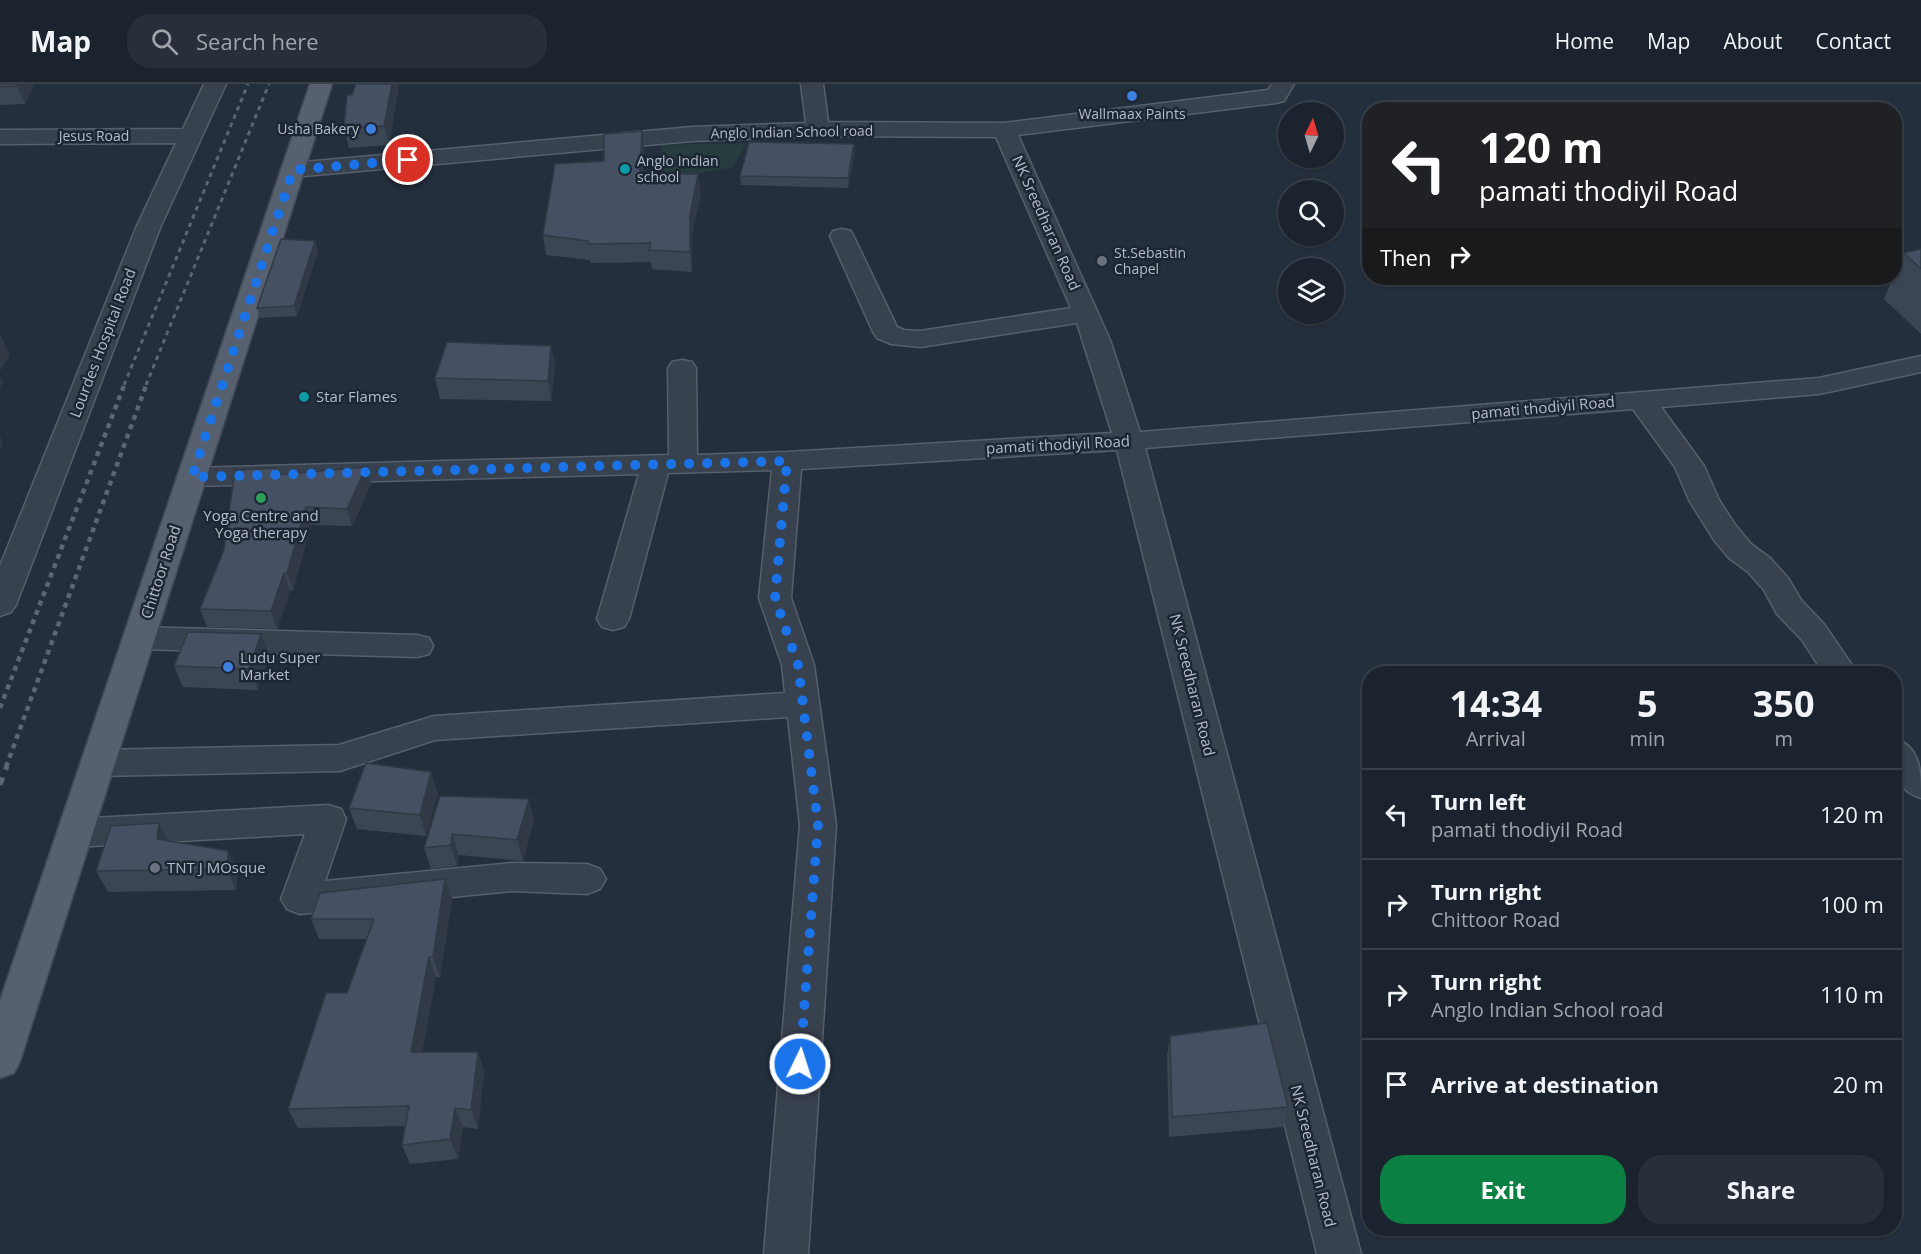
<!DOCTYPE html>
<style>
body{margin:0;font-family:"Open Sans",sans-serif;background:#282f3a;color:#f1f3f6;height:100vh;display:flex;flex-direction:column;font-size:22px;white-space:nowrap}
*{box-sizing:border-box;margin:0}
p{font-size:20px;color:#a0a4aa}
.icon{flex:none;width:33px;height:33px;fill:none;stroke:currentColor;stroke-width:2;stroke-linecap:round;stroke-linejoin:round}
.map{position:relative;flex:1;overflow:hidden}
.panel{position:absolute;left:1362px;top:582px;width:540px;height:570px;display:flex;flex-direction:column;background:#1b232e;border-radius:24px;box-shadow:0 2px 4px #0004,0 0 0 2px #39404a}
.panel>*{flex:none}
.guide{position:absolute;left:1362px;top:18px;width:540px;height:183px;border-radius:24px;box-shadow:0 2px 4px #0004,0 0 0 2px #39404a;background:#202124;color:#fff;overflow:hidden}
.needle{width:39px;rotate:5deg}
.controls{position:absolute;left:1278px;top:18px;display:grid;gap:12px}
.controls a{display:grid;place-items:center;width:66px;height:66px;border-radius:50%;background:#1b232e;box-shadow:0 2px 4px #0004,0 0 0 2px #39404a;font-size:30px}
.pin{position:absolute;display:grid;place-items:center;width:51px;height:51px;color:#fff;margin:-26px;border:3px solid #fff;border-radius:50%;box-shadow:0 2px 6px #0007}
.me{position:absolute;width:66px;margin:-33px;rotate:4deg;stroke-linejoin:round;filter:drop-shadow(0 0 4px #0008)}
.turn{display:flex;align-items:center;gap:21px;height:126px;padding:0 18px;font-size:27px}
.turn .icon{width:78px;height:78px;stroke-width:2.5}
.turn b{display:block;font-size:42px;line-height:51px}
.then{display:flex;align-items:center;height:57px;padding:0 18px;background:#0003;gap:12px;font-size:22px}
.eta{display:flex;justify-content:space-evenly;align-items:center;height:102px;text-align:center}
.eta b{font-size:36px;font-weight:700;line-height:42px}
.primary-button{display:flex;gap:12px;margin-top:auto;padding:12px 18px}
.primary-button a{flex:1;height:69px;border-radius:24px;background:#0b8043;color:#fff;font-size:24px;font-weight:700;line-height:69px;text-align:center}
.primary-button a+a{background:#282f3a;color:#f1f3f6}
ul{padding:0;list-style:none}
li{display:flex;align-items:center;gap:18px;height:90px;padding:0 18px;border-top:2px solid #39404a}
li div{flex:1}
li b{display:block;font-size:22px}
li em{font-style:normal}
header{display:flex;align-items:center;gap:36px;box-sizing:border-box;height:84px;padding:0 30px;background:#1b232e;border-bottom:2px solid #39404a}
header strong{font-size:28px}
nav{display:flex;gap:33px;margin-inline-start:auto;font-size:21px}
.search{width:420px;height:54px;background:#282f3a;display:flex;align-items:center;gap:15px;box-sizing:border-box;padding:0 21px;border-radius:24px;color:#a0a4aa;font-size:22px}
.map>svg:first-child{display:block}
</style>
<header>
<strong>Map</strong>
<div class="search"><svg class="icon" aria-label="search" viewBox="0 0 24 24"><circle cx="10" cy="10" r="6"/><path d="M15 15l6 6"/></svg>Search here</div>
<nav><a>Home</a><a>Map</a><a>About</a><a>Contact</a></nav>
</header>
<div class="map">
<svg width="1921" height="1170" viewBox="0 0 1921 1170">
<rect width="100%" height="100%" fill="#242f3e"/>
<!-- green -->
<path fill="#263c3f" d="M747,59L733,83L696,90H654L662,61Z"/>
<g fill="none" stroke-linecap="round" stroke-linejoin="round">
<!-- minor casing -->
<g stroke="#565f6c" stroke-width="3">
<g id="minor">
<path d="M204,0H226L160,144L16,521L11,528L0,532V482L136,144L176,59L0,60V46L183,45Z"/>
<path d="M801,0H823L828,38L1004,39L1268,6L1272,0H1294L1284,17L1276,19L1018,51L1110,256L1140,348L1819,294L1921,272V288L1819,310L1661,323L1704,382L1719,416L1736,442L1751,460L1770,474L1788,494L1801,516L1824,540L1858,590H1824L1802,556L1777,530L1764,506L1748,488L1729,474L1714,456L1689,416L1675,383L1633,325L1145,364L1361,1170H1317L1117,366L801,385L791,514L814,581L836,741L808,1170H764L800,741L788,633L435,656L340,687L98,692L86,688L81,679L86,670L98,666L339,661L434,632L785,609L782,581L759,514L772,386L668,389L629,535L624,543L613,546L602,543L597,535L639,390L192,402L182,399L177,393L182,387L192,384L669,371L668,284L672,278L682,276L692,278L696,284L697,371L787,368L1112,349L1077,239L920,263L891,260L877,254L873,248L830,152L833,147L842,145L851,147L897,243L904,246L920,247L1071,224L996,53L818,52L692,57L293,93L285,91L281,86L285,81L293,79L692,43L806,39Z"/>
<path d="M139,543L417,551L429,554L433,562L429,570L417,573L139,565L128,562L123,554L128,546Z"/>
<path d="M1894,654C1921,663 1921,687 1921,714C1890,704 1894,681 1894,654Z"/>
<path d="M328,721L341,725L346,735L325,797L512,779L587,780L600,785L606,795L600,805L587,810L512,807L471,811L300,830L287,825L281,815L305,750L75,763L62,759L57,749L62,739L75,735Z"/>
</g>
</g>
<!-- major casing -->
<g stroke="#414a57" stroke-width="3">
<path id="major" d="M310,0H332L20,977L14,989L0,994V917Z"/>
</g>
<!-- minor -->
<use href="#minor" fill="#38414e" fill-rule="evenodd"/>
<!-- major -->
<use href="#major" fill="#56606e" fill-rule="evenodd"/>
<!-- rail-far2 -->
<g stroke="#5a6575" stroke-width="3" stroke-dasharray="4.5 4.5" stroke-linecap="butt">
<path d="M124,301L248,0"/>
<path d="M146,301L269,0"/>
</g>
<!-- rail-far1 -->
<g stroke="#5a6575" stroke-width="4.5" stroke-dasharray="5 5" stroke-linecap="butt">
<path d="M0,624L125,299"/>
<path d="M6,683L147,299"/>
</g>
<!-- rail -->
<path stroke="#5a6575" stroke-width="5" stroke-dasharray="8 8" stroke-linecap="butt" d="M0,701L7,682"/>
</g>
<!-- wall -->
<g fill="#3b4654">
<path d="M0,0H34L25,20L0,21Z"/>
<path d="M356,0H399L389,61L349,64L344,45Z"/>
<path d="M854,60L855,70L848,104L741,101L740,92Z"/>
<path d="M644,65L643,90L701,109L692,150V188L652,185L651,178L591,179L590,176L546,171L543,151L604,77Z"/>
<path d="M315,157L318,167L297,232L260,234L257,224Z"/>
<path d="M1921,165V250L1884,215L1893,194H1894V191L1904,169Z"/>
<path d="M551,262L555,282L551,317L440,315L435,294Z"/>
<path d="M275,384L277,391L371,400L352,442L311,441L293,506H290L277,545L207,543L200,525Z"/>
<path d="M261,550L269,571L258,606L183,603L174,582Z"/>
<path d="M438,709L426,752L357,745L349,724Z"/>
<path d="M440,712L534,736L523,777L459,771L457,782L431,785L424,764Z"/>
<path d="M159,739L168,757L238,788L236,806L108,808L96,787Z"/>
<path d="M445,795L452,815L440,893H436L422,968H478L484,987L478,1045L463,1043L458,1075L410,1080L402,1061L405,1042L298,1044L288,1025L347,909L367,855H319L311,835Z"/>
<path d="M1170,952L1288,1023L1283,1043L1169,1053L1167,972Z"/>
</g>
<!-- shaded-wall -->
<g fill="#303945">
<path d="M18,0H34L25,20L17,2Z"/>
<path d="M392,0H399L389,61L384,42Z"/>
<path d="M642,47L644,65L643,109L640,90Z"/>
<path d="M854,60L855,70L848,104V94Z"/>
<path d="M698,90L701,109L692,150V188L690,168V131Z"/>
<path d="M315,157L318,167L297,232L294,222Z"/>
<path d="M0,250L10,271L0,287Z"/>
<path d="M551,262L555,282L551,317L548,297Z"/>
<path d="M0,293L3,299L0,303Z"/>
<path d="M0,352L3,360L0,365Z"/>
<path d="M366,383L371,400L352,442L347,425Z"/>
<path d="M306,423L311,441L293,506L287,489Z"/>
<path d="M284,489L290,506L277,545L271,527Z"/>
<path d="M261,550L269,571L258,606L249,585Z"/>
<path d="M431,688L438,709L426,752L420,731Z"/>
<path d="M529,715L534,736L523,777L517,756Z"/>
<path d="M159,739L169,760L157,755Z"/>
<path d="M452,750L459,771L457,782L451,761Z"/>
<path d="M228,767L238,788L236,806L227,785Z"/>
<path d="M445,795L452,815L440,893L433,873Z"/>
<path d="M429,873L436,893L418,987L411,968Z"/>
<path d="M478,968L484,987L478,1045L471,1026Z"/>
<path d="M455,1024L463,1043L458,1075L450,1055Z"/>
</g>
<!-- building -->
<g fill="#455162" stroke="#303945" stroke-width="1.5">
<path d="M0,0H18L17,2L0,3Z"/>
<path d="M356,0H392L384,42L344,45L347,11H352Z"/>
<path d="M642,47L640,90H698L690,131V168L649,166L651,159L588,160V157L543,151L555,80L604,77V50Z"/>
<path d="M749,58L854,60L848,94L740,92Z"/>
<path d="M281,155L315,157L294,222L257,224Z"/>
<path d="M1921,165V185L1904,169Z"/>
<path d="M447,258L551,262L548,297L435,294Z"/>
<path d="M366,383L347,425L306,423L287,489H284L271,527L200,525L224,466L235,386L275,384V391Z"/>
<path d="M188,548L261,550L249,585L174,582Z"/>
<path d="M366,679L431,688L420,731L349,724Z"/>
<path d="M440,712L529,715L517,756L452,750L451,761L424,764Z"/>
<path d="M159,739L157,755L228,767L227,785L96,787L111,742Z"/>
<path d="M445,795L433,873H429L411,968H478L471,1026L455,1024L450,1055L402,1061L409,1022L288,1025L326,909H347L374,835H311L320,809Z"/>
<path d="M1267,939L1288,1023L1172,1033L1170,952Z"/>
</g>
<g fill="none" stroke-linecap="round" stroke-linejoin="round">
<!-- route -->
<path stroke="#1a73e8" stroke-width="10" stroke-dasharray="0 18" d="M408,76L293,86L192,393L787,377L775,514L798,581L818,741L800,980"/>
</g>
<!-- markers -->
<g fill="#3f7fe0" stroke="#1d2633" stroke-width="2">
<circle cx="1132" cy="12" r="6"/>
<circle cx="371" cy="45" r="6"/>
<circle cx="228" cy="583" r="6"/>
</g>
<g fill="#0f9aa8" stroke="#1d2633" stroke-width="2">
<circle cx="625" cy="85" r="6"/>
<circle cx="304" cy="313" r="6"/>
</g>
<g fill="#6b7280" stroke="#1d2633" stroke-width="2">
<circle cx="1102" cy="177" r="6"/>
<circle cx="155" cy="784" r="6"/>
</g>
<circle fill="#2e9e5b" stroke="#1d2633" stroke-width="2" cx="261" cy="414" r="6"/>
<g text-anchor="middle" stroke-width="5" stroke-linejoin="round" paint-order="stroke">
<!-- far-poi labels -->
<g font-size="14" fill="#b4bcc9" stroke="#1d2633" text-anchor="start">
<text x="1132" y="35" text-anchor="middle">Wallmaax Paints</text>
<text x="359" y="50" text-anchor="end">Usha Bakery</text>
<text x="637" y="82">Anglo Indian<tspan x="637" dy="16">school</tspan></text>
<text x="1114" y="174">St.Sebastin<tspan x="1114" dy="16">Chapel</tspan></text>
</g>
<!-- far-street labels -->
<g font-size="14" fill="#b4bcc9" stroke="#1d2633">
<text transform="translate(792 48) rotate(-1)" y="5">Anglo Indian School road</text>
<text x="94" y="57">Jesus Road</text>
</g>
<!-- street labels -->
<g font-size="15" fill="#b4bcc9" stroke="#1d2633">
<text transform="translate(1046 139) rotate(66)" y="5">NK Sreedharan Road</text>
<text transform="translate(103 259) rotate(-69)" y="5">Lourdes Hospital Road</text>
<text transform="translate(1543 324) rotate(-5)" y="5">pamati thodiyil Road</text>
<text transform="translate(1058 361) rotate(-3)" y="5">pamati thodiyil Road</text>
<text transform="translate(161 488) rotate(-72)" y="5">Chittoor Road</text>
<text transform="translate(1192 601) rotate(76)" y="5">NK Sreedharan Road</text>
<text transform="translate(1313 1072) rotate(76)" y="5">NK Sreedharan Road</text>
</g>
<!-- poi labels -->
<g font-size="15" fill="#b4bcc9" stroke="#1d2633" text-anchor="start">
<text x="316" y="318">Star Flames</text>
<text x="261" y="437" text-anchor="middle">Yoga Centre and<tspan x="261" dy="17">Yoga therapy</tspan></text>
<text x="240" y="579">Ludu Super<tspan x="240" dy="17">Market</tspan></text>
<text x="167" y="789">TNT J MOsque</text>
</g>
</g>
</svg>
<div class="controls">
<a><svg class="needle" viewBox="-14 -14 28 28"><path d="M0-13l5 13h-10z" fill="#e53935"/><path d="M0 13l5-13h-10z" fill="#a0a4aa"/></svg></a>
<a><svg class="icon" aria-label="search" viewBox="0 0 24 24"><circle cx="10" cy="10" r="6"/><path d="M15 15l6 6"/></svg></a>
<a><svg class="icon" aria-label="layers" viewBox="0 0 24 24"><path d="M12 4l9 5-9 5-9-5zM3 14l9 5 9-5"/></svg></a>
</div>
<div class="pin" style="left:408px;top:76px;background:#d93025"><svg class="icon" aria-label="arrive" viewBox="0 0 24 24"><path d="M6 21V4h12l-3 4 3 4H6"/></svg></div>
<svg class="me" style="left:800px;top:980px" viewBox="-20 -20 40 40"><circle r="17" fill="#1a73e8" stroke="#fff" stroke-width="3"/><path d="M0-11L8 9 0 5-8 9z" fill="#fff"/></svg>
<div class="guide">
<div class="turn"><svg class="icon" aria-label="left" viewBox="0 0 24 24"><path d="M17 20v-9H6M10 6l-5 5 5 5"/></svg><div><b>120 m</b>pamati thodiyil Road</div></div>
<div class="then">Then<svg class="icon" aria-label="right" viewBox="0 0 24 24"><path d="M7 20v-9h11M14 6l5 5-5 5"/></svg></div>
</div>
<section class="panel">
<div class="eta">
<div><b>14:34</b><p>Arrival</p></div>
<div><b>5</b><p>min</p></div>
<div><b>350</b><p>m</p></div>
</div>
<ul>
<li><svg class="icon" aria-label="left" viewBox="0 0 24 24"><path d="M17 20v-9H6M10 6l-5 5 5 5"/></svg><div><b>Turn left</b><p>pamati thodiyil Road</p></div><em>120 m</em></li>
<li><svg class="icon" aria-label="right" viewBox="0 0 24 24"><path d="M7 20v-9h11M14 6l5 5-5 5"/></svg><div><b>Turn right</b><p>Chittoor Road</p></div><em>100 m</em></li>
<li><svg class="icon" aria-label="right" viewBox="0 0 24 24"><path d="M7 20v-9h11M14 6l5 5-5 5"/></svg><div><b>Turn right</b><p>Anglo Indian School road</p></div><em>110 m</em></li>
<li><svg class="icon" aria-label="arrive" viewBox="0 0 24 24"><path d="M6 21V4h12l-3 4 3 4H6"/></svg><div><b>Arrive at destination</b></div><em>20 m</em></li>
</ul>
<div class="primary-button"><a>Exit</a><a>Share</a></div>
</section>
</div>
